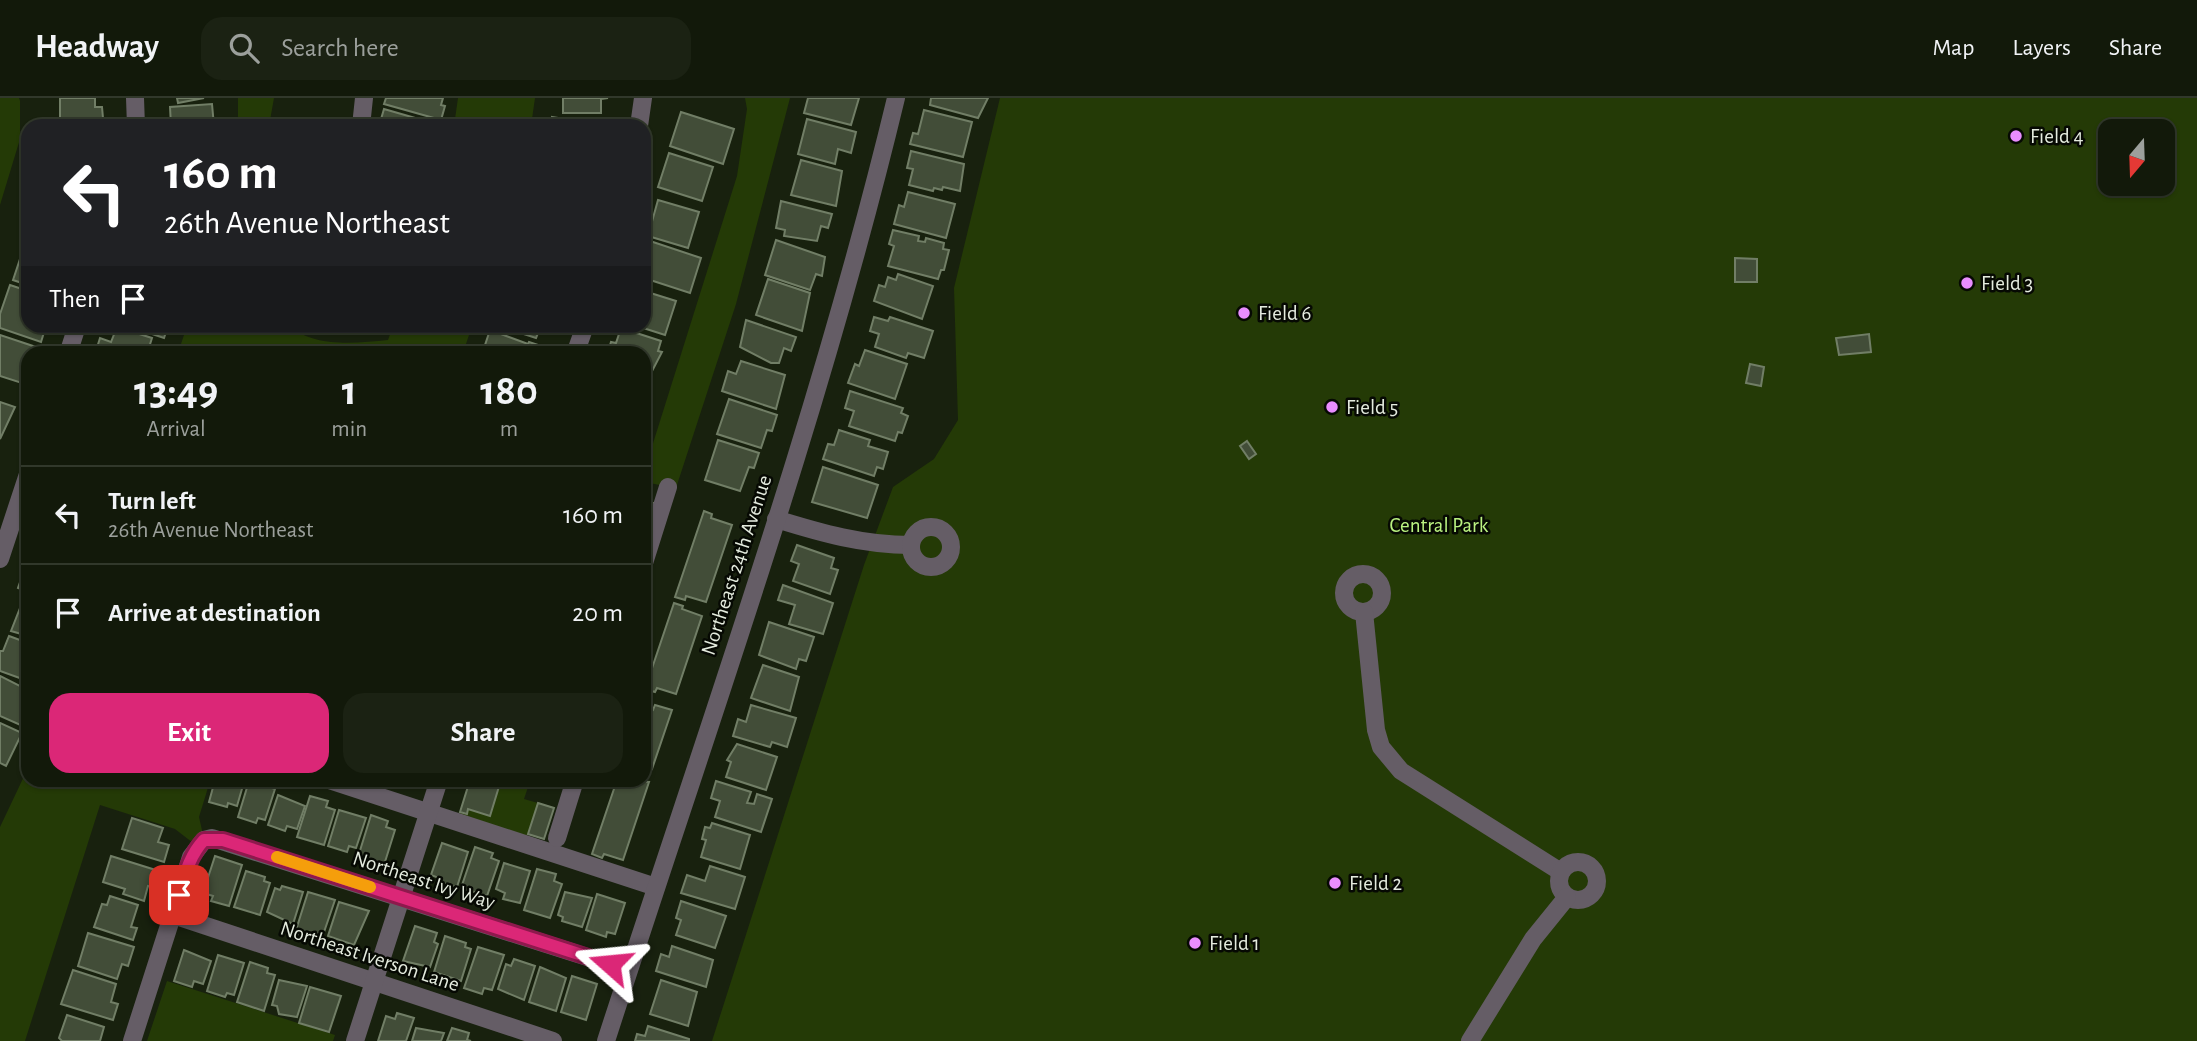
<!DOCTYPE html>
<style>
body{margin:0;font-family:"Alegreya Sans",sans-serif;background:#1b2213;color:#f1f3f6;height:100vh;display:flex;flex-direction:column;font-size:26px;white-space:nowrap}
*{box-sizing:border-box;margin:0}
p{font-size:23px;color:#9ca09c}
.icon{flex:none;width:38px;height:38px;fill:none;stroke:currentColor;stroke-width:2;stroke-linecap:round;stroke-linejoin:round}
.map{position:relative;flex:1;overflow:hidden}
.sheet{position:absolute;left:21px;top:248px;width:630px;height:441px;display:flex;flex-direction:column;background:#12190a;border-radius:21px;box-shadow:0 2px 5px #0004,0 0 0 2px #31382b}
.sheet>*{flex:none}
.guide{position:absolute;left:21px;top:21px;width:630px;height:214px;border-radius:21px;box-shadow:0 2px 5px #0004,0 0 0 2px #31382b;background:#202124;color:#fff;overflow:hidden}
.needle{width:46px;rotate:199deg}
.tools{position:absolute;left:2098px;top:21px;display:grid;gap:14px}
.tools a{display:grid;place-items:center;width:77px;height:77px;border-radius:14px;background:#12190a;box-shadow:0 2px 5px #0004,0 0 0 2px #31382b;font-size:35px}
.pin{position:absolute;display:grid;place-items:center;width:60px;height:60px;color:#fff;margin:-30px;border-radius:14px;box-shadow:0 4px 10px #0006}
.me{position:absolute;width:77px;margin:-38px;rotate:288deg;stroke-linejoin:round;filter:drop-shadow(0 0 5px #0008)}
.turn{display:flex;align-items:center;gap:24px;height:147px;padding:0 28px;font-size:32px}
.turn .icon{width:91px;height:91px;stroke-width:2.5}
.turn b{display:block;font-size:49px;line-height:60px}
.then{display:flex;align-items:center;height:66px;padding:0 28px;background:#0003;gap:14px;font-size:26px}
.eta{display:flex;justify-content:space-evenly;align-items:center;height:119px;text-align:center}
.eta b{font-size:42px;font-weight:700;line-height:49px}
.primary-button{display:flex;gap:14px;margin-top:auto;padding:14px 28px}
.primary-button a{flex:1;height:80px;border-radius:21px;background:#db2777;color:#fff;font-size:28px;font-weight:700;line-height:80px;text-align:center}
.primary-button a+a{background:#1b2213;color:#f1f3f6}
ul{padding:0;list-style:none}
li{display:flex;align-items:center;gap:21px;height:98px;padding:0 28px;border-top:2px solid #31382b}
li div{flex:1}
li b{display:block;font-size:26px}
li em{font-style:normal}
header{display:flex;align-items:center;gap:42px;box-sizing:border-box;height:98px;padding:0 35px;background:#12190a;border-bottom:2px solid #31382b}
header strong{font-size:33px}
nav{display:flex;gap:38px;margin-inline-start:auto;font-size:24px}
.search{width:490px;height:63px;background:#1b2213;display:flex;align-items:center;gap:18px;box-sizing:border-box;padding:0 24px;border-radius:21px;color:#9ca09c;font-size:26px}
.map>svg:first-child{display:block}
</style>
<header>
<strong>Headway</strong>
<div class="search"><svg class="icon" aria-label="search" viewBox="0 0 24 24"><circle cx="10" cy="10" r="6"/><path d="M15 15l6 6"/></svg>Search here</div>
<nav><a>Map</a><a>Layers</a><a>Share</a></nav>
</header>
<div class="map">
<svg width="2197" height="943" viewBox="0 0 2197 943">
<rect width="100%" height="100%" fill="#18210e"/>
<!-- green -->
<g fill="#243a06" fill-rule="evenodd">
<path d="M0,0H19L20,3V41L0,107Z"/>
<path d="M238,0H274L269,28H238Z"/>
<path d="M458,0H535L531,28H454Z"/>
<path d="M745,0H790L736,206L676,390L644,384V374L737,78L747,11Z"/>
<path d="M1000,0H2197V943H712L864,467L893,389L934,361L958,322L954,190ZM2110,33H2163V86H2110Z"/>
<path d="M187,228H290C314,250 357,245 388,242L393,228H472L463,255H178Z"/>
<path d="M28,670V682L210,683L199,719L204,741L197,748L175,731L100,707L25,943H0V729Z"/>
<path d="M501,683H530L524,701L538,705L524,747L456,724L460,714L466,716L468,711L490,718Z"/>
<path d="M167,883L335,937L333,943H147Z"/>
</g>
<!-- building -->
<g fill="#424d38" stroke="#717e66" stroke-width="2">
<path d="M60,0H95V9H102L103,20H107V28H60Z"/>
<path d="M177,0H204L178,5Z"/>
<path d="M386,0H443L441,7L445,8L441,22L384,6Z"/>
<path d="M563,0H608L601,1V15H563Z"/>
<path d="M808,0H859L851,27L804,15Z"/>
<path d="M931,0H988L978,20L930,7Z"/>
<path d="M212,6L214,28H171L170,9Z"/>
<path d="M384,11L443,28H379Z"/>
<path d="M924,12L972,24L963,59L910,46L913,35L918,36Z"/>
<path d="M681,14L734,31L723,66L670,48Z"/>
<path d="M552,19L596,26L550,28Z"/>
<path d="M807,21L856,34L851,55L838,51L835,66L798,56Z"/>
<path d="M911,53L964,66L960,93L943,89L942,92L934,90L933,93L909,87L913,71L907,70Z"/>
<path d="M669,55L713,69L702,103L658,89Z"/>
<path d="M801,62L842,73L836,108L791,97Z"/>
<path d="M908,94L955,106L946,140L894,126L899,107L904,109Z"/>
<path d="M658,102L699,114L688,150L648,138Z"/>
<path d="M781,103L832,116L828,130L821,128L817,143L784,138L785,132L776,130Z"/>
<path d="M893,132L919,138L918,143L925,144L926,140L944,145L943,151L949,152L944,172H941L938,181L888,168L894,148L889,146Z"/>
<path d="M27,140H28V187L13,182Z"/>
<path d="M647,142L701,160L690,195L644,180Z"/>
<path d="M776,142L825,159L822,178L816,176L810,192L765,177Z"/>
<path d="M1735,160L1757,161V184H1735Z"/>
<path d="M898,176L933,188L922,221L874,203L879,187L885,189L888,179L896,182Z"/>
<path d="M768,181L810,195L802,233L756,217Z"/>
<path d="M10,187L28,193V228H46L41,244L0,230V216Z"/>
<path d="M644,193L676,203L665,237L637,228H644Z"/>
<path d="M874,219L888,223L890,219L933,233L924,260L908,255L906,260L875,249L879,236L870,233Z"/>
<path d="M746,222L796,239L791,253L784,250L779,265H771L740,249Z"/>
<path d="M128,228H168L164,240Z"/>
<path d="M499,228H541L536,240Z"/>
<path d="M117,229L152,240L147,256H95L100,240L111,244Z"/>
<path d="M621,230L661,243L658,253L662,254L650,277L644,275V256L608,254L611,244L616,245Z"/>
<path d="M490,232L528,246L529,244L541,248L539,256H482Z"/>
<path d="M1869,236L1871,254L1839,257L1836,240Z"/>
<path d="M0,237L36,249L34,256H28V287L0,278Z"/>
<path d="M865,252L907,266L895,301L848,285L855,266L859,268Z"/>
<path d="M741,263L785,277L776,311L722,293L728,273L736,276Z"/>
<path d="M1750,266L1764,269L1761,288L1746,285Z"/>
<path d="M850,293L903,310L901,315L908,318L902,335L898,334L895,343L849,328L854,313L845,310Z"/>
<path d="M729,301L777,317L772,333L767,332L761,350L717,336Z"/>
<path d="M0,304L15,309L0,341Z"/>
<path d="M839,332L870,342L868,348L888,354L883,371L877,369L874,378L823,361L828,346L834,347Z"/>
<path d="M718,342L759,355L754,370L749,369L740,393L705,382Z"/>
<path d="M1247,343L1256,356L1249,361L1240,348Z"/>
<path d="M823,369L878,387L867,420L812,404Z"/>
<path d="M644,402L653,405L644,432Z"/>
<path d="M704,413L712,416L711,420L732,427L706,504L686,498L685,502L675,499Z"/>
<path d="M797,447L834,460L831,470L838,472L830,496L793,483L799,466L791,463Z"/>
<path d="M25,470L28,471V494L18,490Z"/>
<path d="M783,487L833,505L823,536L789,526L795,507L778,502Z"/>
<path d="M24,500L28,501V538L11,533Z"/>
<path d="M674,505L683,508L682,511L702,518L676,596L657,590L655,594L645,591Z"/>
<path d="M769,524L814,539L806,563L799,561L796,571L759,557Z"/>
<path d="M9,538L28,545V583L0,573V553H3Z"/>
<path d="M763,567L799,579L790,613L751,600Z"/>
<path d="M0,578L28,592L25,629L0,618Z"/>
<path d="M655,607L672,612L652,671L644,668V609L653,612Z"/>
<path d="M751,607L796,620L787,649L772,644L770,649L733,638L738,621L746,624Z"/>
<path d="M0,625L22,635L6,668L0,665Z"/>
<path d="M737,646L777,659L766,692L726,679L731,664L727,662Z"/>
<path d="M215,682L244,684L237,708L228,705L227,709L209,704Z"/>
<path d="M470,682H501L490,718L468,711L467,716L460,714Z"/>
<path d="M617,682L649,684L623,762L604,756L602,760L592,756Z"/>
<path d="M249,683L275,691L265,722L258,720L256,725L238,719Z"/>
<path d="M716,683L751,694L747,705L754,706L757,696L772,701L761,734L715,719L720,703L711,700Z"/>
<path d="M278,697L305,708L297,731L287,728L285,733L268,727Z"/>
<path d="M310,698L328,703L326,709L335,712L324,747L297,739Z"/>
<path d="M538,705L554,710L544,741L528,736Z"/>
<path d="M339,712L366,720L356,750L349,748L347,754L328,748Z"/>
<path d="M371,717L388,723L386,729L395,732L384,767L358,759Z"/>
<path d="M132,720L163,730L158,744L169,747L164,764L122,751Z"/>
<path d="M712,725L750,737L740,771L701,759L706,742L702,741L705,729L710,730Z"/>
<path d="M442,745L468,754L457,789L438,784L439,780L431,777Z"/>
<path d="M475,749L493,755L491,760L499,763L487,798L461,790Z"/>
<path d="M111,758L162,774L157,790L148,788L144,803L123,796L125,791L103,784Z"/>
<path d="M215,758L242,767L229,808L211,803L213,798L203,795Z"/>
<path d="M504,765L530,773L520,805L503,801L505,795L496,791Z"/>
<path d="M710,768L745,779L735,811L681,795L687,777L705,783Z"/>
<path d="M537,771L556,776L554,783L562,786L550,820L524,812Z"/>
<path d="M246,773L265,779L264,783L270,785L260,817L234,809Z"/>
<path d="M282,788L303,794L293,826L267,814L275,790L280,792Z"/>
<path d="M308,794L335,802L323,837L315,834L313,841L295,835Z"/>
<path d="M565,794L592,800L582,829L562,823L563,819L558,817Z"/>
<path d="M597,796L625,805L615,836L607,834L606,839L586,832Z"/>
<path d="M110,798L138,807L131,829L137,830L133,842L94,829L102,806L107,807Z"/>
<path d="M681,803L726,818L715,850L676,837L681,822L676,820Z"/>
<path d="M339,804L369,813L354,847L328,838Z"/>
<path d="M415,828L437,835L434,844L438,846L430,869L403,863Z"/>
<path d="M88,835L134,849L128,868L122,866L117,881L78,868Z"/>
<path d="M445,838L466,845L465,849L471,851L461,883L434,874Z"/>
<path d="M672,848L713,862L706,889L656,873L661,856L669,859Z"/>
<path d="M478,849L504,857L492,892L484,890L482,896L464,890Z"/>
<path d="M184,852L211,863L203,886L194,883L192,889L174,883Z"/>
<path d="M218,857L244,865L234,897L227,895L225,899L207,893Z"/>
<path d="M514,861L535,868L524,902L498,891L506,866L511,868Z"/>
<path d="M250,864L268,870L267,875L275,877L264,913L237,904Z"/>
<path d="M540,869L566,880L556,913L529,904Z"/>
<path d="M73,872L116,886L111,904L118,906L113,922L61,906Z"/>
<path d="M572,878L597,886L586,922L561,914Z"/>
<path d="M279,882L307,888L297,919L279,916L277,908L272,907Z"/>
<path d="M661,882L697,894L688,928L650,916Z"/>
<path d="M310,889L341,898L329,934L299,925Z"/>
<path d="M397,915L414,920L406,943H378L386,918L395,921Z"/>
<path d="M67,917L104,929L100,943H62L59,940Z"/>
<path d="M648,928L689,941V943H635L637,936L645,938Z"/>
<path d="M416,930L444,935L441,943H412Z"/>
<path d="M452,930L469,935L467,942L471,943H447Z"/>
</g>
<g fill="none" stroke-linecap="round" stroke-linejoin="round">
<!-- minor -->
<g stroke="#655d66" stroke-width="18">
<path d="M135,0L136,28"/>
<path d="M361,28L364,0"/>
<path d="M639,28L643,0"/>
<path d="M68,256L77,228"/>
<path d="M575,256L585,228"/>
<path d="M776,421C821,435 863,447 911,447"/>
<circle cx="931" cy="449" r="20"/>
<path d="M0,461L28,376"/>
<path d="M644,465L668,389"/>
<circle cx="1363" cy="495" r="19"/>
<path d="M1364,514L1376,632L1381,649L1401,673L1561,774"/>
<path d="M329,682L656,789"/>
<path d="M557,740L575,682"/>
<circle cx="1578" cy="783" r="19"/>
<path d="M173,817L553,943"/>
<path d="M132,943L191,759L204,742L212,740L628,872"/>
<path d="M355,943L439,682"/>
<path d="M606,943C707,630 819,320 896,0"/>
<path d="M1470,943L1533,841L1567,799"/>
</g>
</g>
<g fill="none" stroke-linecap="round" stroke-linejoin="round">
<!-- route casing -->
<g stroke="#8e194d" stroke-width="18">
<path id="route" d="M179,797C185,777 189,758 204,742H223L610,866"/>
</g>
<!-- route -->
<use href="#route" stroke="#db2777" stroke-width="12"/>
<!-- slow -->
<path stroke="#f59e0b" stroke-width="12" d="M277,759L370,789"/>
</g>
<!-- markers -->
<g fill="#e98dfe" stroke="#060903" stroke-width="2.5">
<circle cx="2016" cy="38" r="7"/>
<circle cx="1967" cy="185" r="7"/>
<circle cx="1244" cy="215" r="7"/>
<circle cx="1332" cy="309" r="7"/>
<circle cx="1335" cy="785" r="7"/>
<circle cx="1195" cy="845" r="7"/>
</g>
<g text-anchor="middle" stroke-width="5" stroke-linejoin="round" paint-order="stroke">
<!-- poi labels -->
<g font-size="21" fill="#e4ebde" stroke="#060903" text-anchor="start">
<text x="2030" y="45">Field 4</text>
<text x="1981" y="192">Field 3</text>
<text x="1258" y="222">Field 6</text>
<text x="1346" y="316">Field 5</text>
<text x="1349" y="792">Field 2</text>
<text x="1209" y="852">Field 1</text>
</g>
<!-- park labels -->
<g font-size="21" fill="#baf281" stroke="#060903">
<text x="1439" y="434">Central Park</text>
</g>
<!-- street labels -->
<g font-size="21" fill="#e4ebde" stroke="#060903">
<text transform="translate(736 467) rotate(-72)" y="7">Northeast 24th Avenue</text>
<text transform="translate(424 782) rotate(18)" y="7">Northeast Ivy Way</text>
<text transform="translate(370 858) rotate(18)" y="7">Northeast Iverson Lane</text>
</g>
</g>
</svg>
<div class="tools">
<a><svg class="needle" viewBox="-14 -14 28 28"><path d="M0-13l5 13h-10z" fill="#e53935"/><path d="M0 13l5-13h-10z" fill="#9ca09c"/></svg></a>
</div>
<div class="pin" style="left:179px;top:797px;background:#d93025"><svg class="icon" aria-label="arrive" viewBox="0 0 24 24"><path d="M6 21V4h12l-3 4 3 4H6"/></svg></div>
<svg class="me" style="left:610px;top:866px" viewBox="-20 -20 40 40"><path d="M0-17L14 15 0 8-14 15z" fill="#db2777" stroke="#fff" stroke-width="4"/></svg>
<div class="guide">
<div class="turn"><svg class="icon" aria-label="left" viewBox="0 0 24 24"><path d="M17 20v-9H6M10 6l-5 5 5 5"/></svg><div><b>160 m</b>26th Avenue Northeast</div></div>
<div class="then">Then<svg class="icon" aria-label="arrive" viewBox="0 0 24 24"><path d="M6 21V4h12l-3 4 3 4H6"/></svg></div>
</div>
<section class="sheet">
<div class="eta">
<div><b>13:49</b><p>Arrival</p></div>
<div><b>1</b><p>min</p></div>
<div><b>180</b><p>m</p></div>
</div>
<ul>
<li><svg class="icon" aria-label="left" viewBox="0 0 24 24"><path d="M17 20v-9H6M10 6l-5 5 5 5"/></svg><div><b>Turn left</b><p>26th Avenue Northeast</p></div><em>160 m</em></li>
<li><svg class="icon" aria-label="arrive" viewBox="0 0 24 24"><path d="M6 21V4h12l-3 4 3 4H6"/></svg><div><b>Arrive at destination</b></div><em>20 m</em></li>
</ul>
<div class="primary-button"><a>Exit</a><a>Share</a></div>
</section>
</div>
